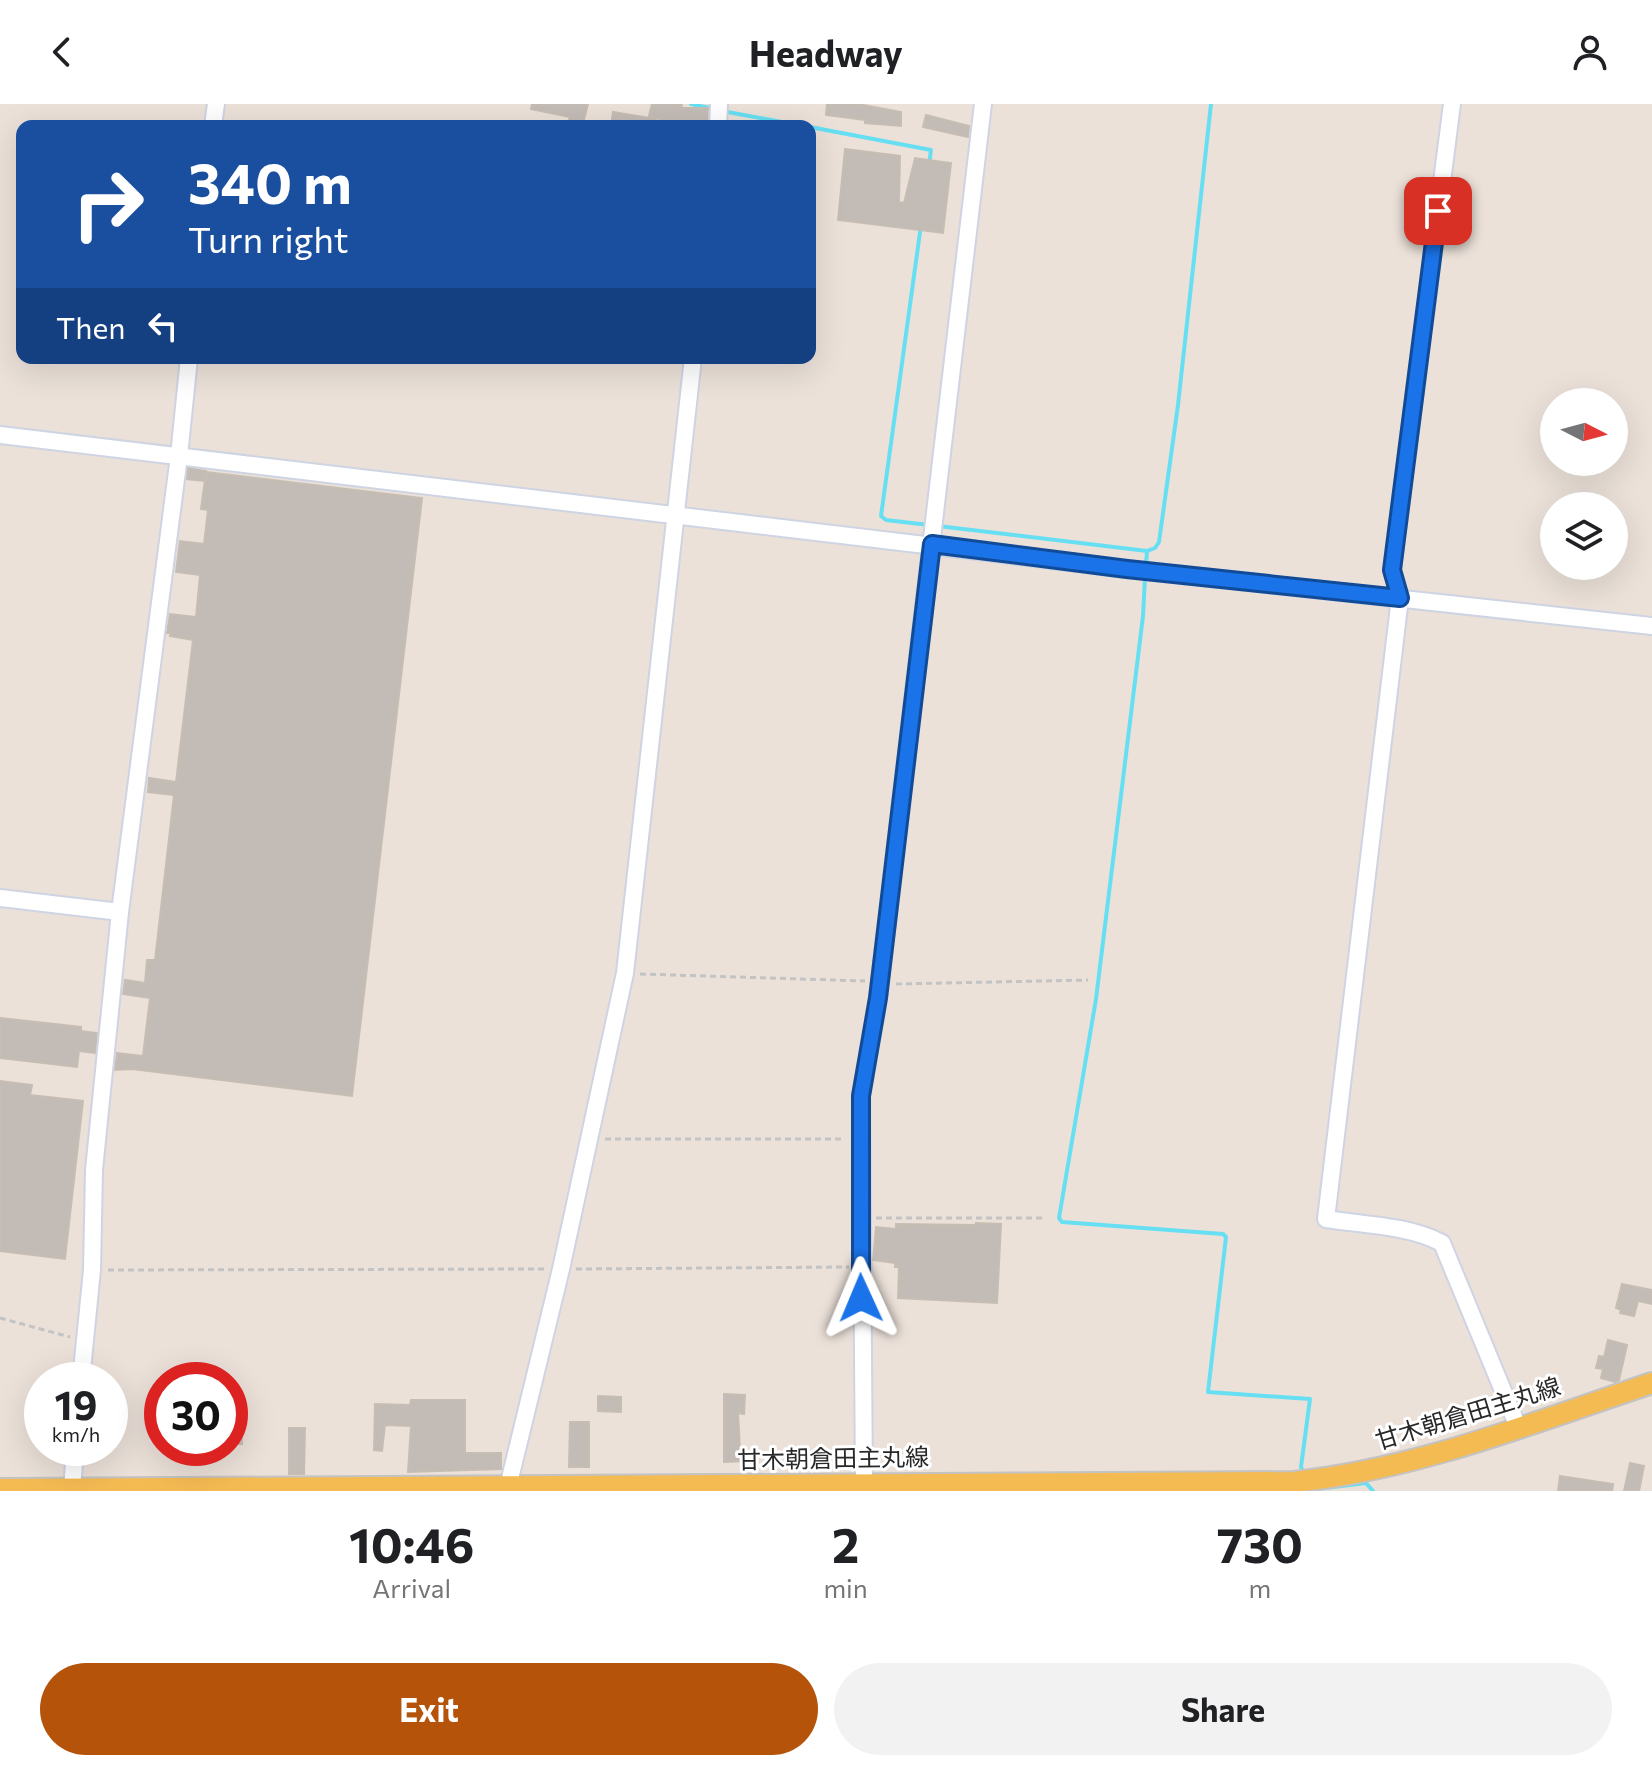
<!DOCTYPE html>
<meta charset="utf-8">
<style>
body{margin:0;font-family:Commissioner,"Noto Sans JP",sans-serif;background:#f2f2f2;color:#202124;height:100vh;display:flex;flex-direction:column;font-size:30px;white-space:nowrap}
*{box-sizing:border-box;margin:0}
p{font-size:26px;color:#757577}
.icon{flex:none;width:44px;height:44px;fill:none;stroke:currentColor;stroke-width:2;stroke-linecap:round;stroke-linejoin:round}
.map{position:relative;height:1387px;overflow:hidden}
.panel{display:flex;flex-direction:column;background:#fff;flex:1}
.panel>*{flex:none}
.guide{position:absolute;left:16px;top:16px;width:800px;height:244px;border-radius:16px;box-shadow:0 8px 32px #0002;background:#1a4fa0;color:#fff;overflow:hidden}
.needle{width:52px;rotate:96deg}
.buttons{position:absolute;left:1540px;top:284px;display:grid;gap:16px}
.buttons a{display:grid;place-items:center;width:88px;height:88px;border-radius:50%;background:#fff;box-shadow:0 8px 32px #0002;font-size:40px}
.speed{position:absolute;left:24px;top:1258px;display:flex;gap:16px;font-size:40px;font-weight:700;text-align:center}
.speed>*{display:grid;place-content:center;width:104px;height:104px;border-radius:50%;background:#fff;box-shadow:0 8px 32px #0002;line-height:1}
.speed small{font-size:20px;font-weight:400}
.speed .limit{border:12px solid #d22;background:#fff;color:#111}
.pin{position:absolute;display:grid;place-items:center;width:68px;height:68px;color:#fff;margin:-34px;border-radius:16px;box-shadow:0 4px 12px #0006}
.me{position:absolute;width:88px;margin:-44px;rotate:359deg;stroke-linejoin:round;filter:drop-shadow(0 0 6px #0008)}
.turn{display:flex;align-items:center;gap:28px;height:168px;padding:0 40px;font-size:36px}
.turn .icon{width:104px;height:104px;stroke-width:2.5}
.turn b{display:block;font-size:56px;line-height:68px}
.then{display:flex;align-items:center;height:76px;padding:0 40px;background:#0003;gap:16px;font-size:30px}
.eta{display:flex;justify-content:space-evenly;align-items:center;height:136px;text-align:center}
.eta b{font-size:48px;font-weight:700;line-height:56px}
.action{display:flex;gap:16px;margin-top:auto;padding:16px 40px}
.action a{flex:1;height:92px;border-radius:48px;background:#b45309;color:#fff;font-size:32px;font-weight:700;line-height:92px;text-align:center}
.action a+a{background:#f2f2f2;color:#202124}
header{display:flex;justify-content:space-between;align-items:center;height:104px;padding:0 40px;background:#fff;font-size:36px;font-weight:700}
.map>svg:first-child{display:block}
</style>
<header><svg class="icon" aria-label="back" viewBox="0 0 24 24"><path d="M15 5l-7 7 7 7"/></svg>Headway<svg class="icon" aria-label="person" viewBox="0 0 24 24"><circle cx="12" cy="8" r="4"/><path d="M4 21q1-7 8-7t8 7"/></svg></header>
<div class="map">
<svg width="1652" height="1387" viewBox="0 0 1652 1387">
<rect width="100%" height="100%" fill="#ebe1d9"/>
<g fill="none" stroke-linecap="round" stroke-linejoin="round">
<!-- stream -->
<g stroke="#66dff3" stroke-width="4">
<path d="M691,0L714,5"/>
<path d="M722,7L803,22"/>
<path d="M810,23L931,46L929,61"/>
<path d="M921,121L881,412L886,416L929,421"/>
<path d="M938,422L1147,447L1155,444L1159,438L1178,301L1211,0"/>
<path d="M1146,461L1147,447"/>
<path d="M1145,473L1143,512L1096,895L1059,1114L1062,1118L1223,1130L1226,1133L1208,1288L1310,1295L1301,1363L1304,1370"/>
<path d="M1308,1382L1309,1386L1366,1379L1373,1387"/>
</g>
</g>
<!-- building -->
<g fill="#c3bbb6" stroke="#c6bdb3" stroke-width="2">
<path d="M532,0H588L583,19L569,16L570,13L531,5Z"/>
<path d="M652,0H682L681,4H708L707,22H685L649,12Z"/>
<path d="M827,0H858L901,8V22L865,19V16L826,11Z"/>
<path d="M613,8L656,15V22H611Z"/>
<path d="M926,11L969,22L968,33L923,23Z"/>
<path d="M845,45L900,52L899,98L904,99L915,54L951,59L943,129L838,116Z"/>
<path d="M188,364L206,367L204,377L187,375Z"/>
<path d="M206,368L422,394L352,992L132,965L115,966L117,949L143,952L150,894L123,890L125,876L145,879L147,856H155L174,691L148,688L149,674L176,678L193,536L170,532L171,529H167L170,510L196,513L200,471L176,468L180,437L204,440L208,406L201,405Z"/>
<path d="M0,914L81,923V927L97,929L95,949L79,947L77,963L0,954Z"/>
<path d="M0,977L32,981L30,991L83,997L65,1155L0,1147Z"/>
<path d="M976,1119L1001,1120L997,1199L898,1194L899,1163H895V1159L873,1156L876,1123L896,1125V1120L975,1121Z"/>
<path d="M1622,1180L1652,1186V1200L1638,1197L1634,1212L1620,1209L1621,1206L1616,1204Z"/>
<path d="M1608,1236L1627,1241L1619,1276L1615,1278L1601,1274L1603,1265L1596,1264L1599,1252L1604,1253Z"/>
<path d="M724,1290L745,1291L744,1310L738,1309L740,1346L746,1345L747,1357L724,1358Z"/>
<path d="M598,1292L621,1293V1308L598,1307Z"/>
<path d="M230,1295H240L242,1340H230Z"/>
<path d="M411,1296H465V1349H501V1365L408,1368L411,1322L385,1321L382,1347L374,1346L375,1300L410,1301Z"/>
<path d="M570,1318H589V1363H569Z"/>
<path d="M289,1324H305L304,1370H289Z"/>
<path d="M1630,1359L1644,1362L1639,1387H1624Z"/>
<path d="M1560,1372L1613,1380L1612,1387H1558Z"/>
</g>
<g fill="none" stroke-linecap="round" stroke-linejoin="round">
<!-- minor casing -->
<g stroke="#ced4e2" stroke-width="20">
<g id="minor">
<path d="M1452,0L1394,449L1392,466L1400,494L1326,1115C1364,1121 1407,1121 1442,1139L1518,1323"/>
<path d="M213,22L216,0"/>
<path d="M718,22L719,0"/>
<path d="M0,331L1127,465L1652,522"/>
<path d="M0,794L120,808"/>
<path d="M81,1276L92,1166L94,1066L120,808L179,352L189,254"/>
<path d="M864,1380L861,992L878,894L983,0"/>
<path d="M72,1387L75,1344"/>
<path d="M507,1387L561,1165L625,869L693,254"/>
</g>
</g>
<!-- major casing -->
<g stroke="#c3c3c3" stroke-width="24">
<path id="major" d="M0,1385L1294,1378C1417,1365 1535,1318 1652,1279"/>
</g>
<!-- path -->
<g stroke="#c3c3c3" stroke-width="3" stroke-dasharray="6 4" stroke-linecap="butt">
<path d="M640,870L865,877"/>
<path d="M896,880L1088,876"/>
<path d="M605,1035H845"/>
<path d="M876,1114H1043"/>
<path d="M576,1165L849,1163"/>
<path d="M108,1166L545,1165"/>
<path d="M0,1214L70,1233"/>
</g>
<!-- minor -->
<use href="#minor" stroke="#fff" stroke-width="16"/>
<!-- major -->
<use href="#major" stroke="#f5bb53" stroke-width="20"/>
</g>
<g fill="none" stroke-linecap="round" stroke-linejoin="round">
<!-- route casing -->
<g stroke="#114b97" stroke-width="20">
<path id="route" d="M861,1194V992L878,894L932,440L1127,465L1400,494L1392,466L1438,107"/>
</g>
<!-- route -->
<use href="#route" stroke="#1a73e8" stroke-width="14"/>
</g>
<g text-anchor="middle" stroke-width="6" stroke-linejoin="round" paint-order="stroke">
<!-- street labels -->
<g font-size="24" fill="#282828" stroke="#fff">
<text transform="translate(1468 1310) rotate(-17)" y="8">甘木朝倉田主丸線</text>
<text transform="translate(833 1355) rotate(-1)" y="8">甘木朝倉田主丸線</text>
</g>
</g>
</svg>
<div class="buttons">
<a><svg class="needle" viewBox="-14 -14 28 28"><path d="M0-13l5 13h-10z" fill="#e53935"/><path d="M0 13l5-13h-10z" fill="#757577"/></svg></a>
<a><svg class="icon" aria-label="layers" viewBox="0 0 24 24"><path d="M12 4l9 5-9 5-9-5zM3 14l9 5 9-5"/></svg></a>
</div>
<div class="speed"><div>19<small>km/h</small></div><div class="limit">30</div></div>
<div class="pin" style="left:1438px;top:107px;background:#d93025"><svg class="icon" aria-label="arrive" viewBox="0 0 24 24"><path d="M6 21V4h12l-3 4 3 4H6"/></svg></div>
<svg class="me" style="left:861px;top:1194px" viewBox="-20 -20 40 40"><path d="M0-17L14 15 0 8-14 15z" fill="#1a73e8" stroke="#fff" stroke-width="4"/></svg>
<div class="guide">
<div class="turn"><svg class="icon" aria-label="right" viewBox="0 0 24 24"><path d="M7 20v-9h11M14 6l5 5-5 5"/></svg><div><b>340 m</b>Turn right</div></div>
<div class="then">Then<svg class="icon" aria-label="left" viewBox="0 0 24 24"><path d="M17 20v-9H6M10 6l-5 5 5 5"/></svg></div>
</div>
</div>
<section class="panel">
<div class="eta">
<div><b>10:46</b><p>Arrival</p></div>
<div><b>2</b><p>min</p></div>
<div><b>730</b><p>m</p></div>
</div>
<div class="action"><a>Exit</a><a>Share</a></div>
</section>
